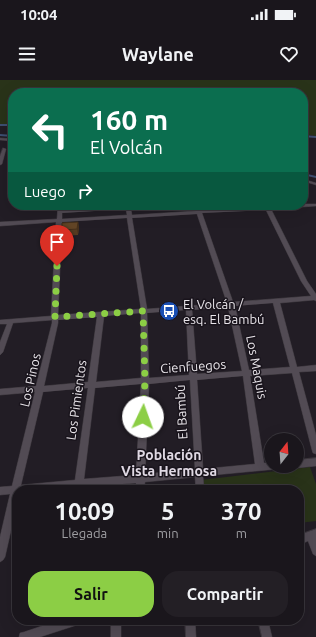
<!DOCTYPE html>
<html lang="es">
<meta charset="utf-8">
<style>
body{margin:0;font-family:Ubuntu,sans-serif;background:#231f25;color:#f1f3f6;height:100vh;display:flex;flex-direction:column;font-size:15px;white-space:nowrap}
*{box-sizing:border-box;margin:0}
p{font-size:13px;color:#9f9fa3}
.icon{flex:none;width:22px;height:22px;fill:none;stroke:currentColor;stroke-width:2;stroke-linecap:round;stroke-linejoin:round}
.map{position:relative;flex:1;overflow:hidden}
.drawer{position:absolute;left:12px;top:405px;width:292px;height:140px;display:flex;flex-direction:column;background:#1a161c;border-radius:16px;box-shadow:0 4px 16px #0002,0 0 0 1px #38353b}
.drawer>*{flex:none}
.hud{position:absolute;left:8px;top:8px;width:300px;height:122px;border-radius:16px;box-shadow:0 4px 16px #0002,0 0 0 1px #38353b;background:#0b6e4f;color:#fff;overflow:hidden}
.needle{width:26px;rotate:17deg}
.fabs{position:absolute;left:264px;top:353px;display:grid;gap:8px}
.fabs a{display:grid;place-items:center;width:40px;height:40px;border-radius:50%;background:#1a161c;box-shadow:0 4px 16px #0002,0 0 0 1px #38353b;font-size:20px}
.pin{position:absolute;display:grid;place-items:center;width:34px;height:34px;color:#fff;margin:-41px -17px;border-radius:50% 50% 50% 0;rotate:-45deg;box-shadow:0 0 4px #0007}
.pin .icon{rotate:45deg}
.me{position:absolute;width:44px;margin:-22px;rotate:3deg;stroke-linejoin:round;filter:drop-shadow(0 0 3px #0008)}
.turn{display:flex;align-items:center;gap:14px;height:84px;padding:0 16px;font-size:18px}
.turn .icon{width:52px;height:52px;stroke-width:2.5}
.turn b{display:block;font-size:28px;line-height:34px}
.then{display:flex;align-items:center;height:38px;padding:0 16px;background:#0003;gap:8px;font-size:15px}
.eta{display:flex;justify-content:space-evenly;align-items:center;height:68px;text-align:center}
.eta b{font-size:24px;font-weight:600;line-height:28px}
.primary-button{display:flex;gap:8px;margin-top:auto;padding:8px 16px}
.primary-button a{flex:1;height:46px;border-radius:16px;background:#8cce45;color:#111;font-size:16px;font-weight:600;line-height:46px;text-align:center}
.primary-button a+a{background:#231f25;color:#f1f3f6}
.status{display:flex;justify-content:space-between;align-items:center;height:28px;padding:0 20px;background:#1a161c;direction:ltr}
.status svg{height:11px;fill:currentColor}
header{display:flex;justify-content:space-between;align-items:center;height:52px;padding:0 16px;background:#1a161c;font-size:18px;font-weight:600}
.map>svg:first-child{display:block}
</style>
<div class="status"><b>10:04</b><svg viewBox="0 0 49 12"><path d="M0 12V9h3v3zM5 12V6h3v6zM10 12V3h3v9zM15 12V0h3v12zM26 1h20v11H26zM47 4h2v5h-2z"/></svg></div>
<header><svg class="icon" aria-label="menu" viewBox="0 0 24 24"><path d="M4 6h16M4 12h16M4 18h16"/></svg>Waylane<svg class="icon" aria-label="heart" viewBox="0 0 24 24"><path d="M12 20l-8-8c-3-5 5-10 8-4 3-6 11-1 8 4z"/></svg></header>
<div class="map">
<svg width="316" height="557" viewBox="0 0 316 557">
<rect width="100%" height="100%" fill="#221d25"/>
<!-- green -->
<g fill="#293319">
<path d="M0,0H316V56L303,54V13H13V44H0Z"/>
<path d="M310,387L316,404V441L299,443V410H204L201,400Z"/>
</g>
<g fill="none" stroke-linecap="round" stroke-linejoin="round">
<!-- canal -->
<g fill="#3e4f72" fill-rule="evenodd">
<rect x="0" y="44" width="13" height="2"/>
<path d="M0,54L13,55V57L0,56Z"/>
<path d="M303,55L316,56V58L303,57Z"/>
<path d="M303,93L316,96V98L303,95Z"/>
</g>
<!-- minor casing -->
<g stroke="#3d383e" stroke-width="1">
<g id="minor">
<path d="M0,58L13,59V61L0,60Z"/>
<path d="M3,68L6,69L2,84L0,85V76Z"/>
<path d="M303,99L316,103V105L303,101Z"/>
<path d="M303,124H316V126L271,129L307,201L316,214V221L314,220L280,223L297,287L316,285V291L299,292L316,355V374L313,373L312,370L292,293L250,296L264,383H271V386H279L278,389L203,396L204,410H196L195,397L145,402L144,410H136V403L83,407L82,410H74V408L55,410H17V424L5,477L3,480L0,482V457L10,414L0,415V407L12,406L35,312L0,315V309L36,306L52,243V240L13,243L3,272L0,275V262L7,244H0V240L51,236L56,142L0,146V142L57,139L58,125H62V130L130,125L132,135L196,131L195,125H199L201,130L264,127V125H268L269,126ZM126,129L127,135L62,139V133ZM266,130L301,201L311,216L233,222L202,133ZM197,134L227,223L147,229L132,138ZM127,138L141,229L58,235L62,142ZM273,223L290,287L249,290L235,226ZM228,227L242,291L197,294L192,230ZM186,230L189,295L149,298L147,233ZM141,233V298L96,302L104,236ZM97,237L88,302L44,306L58,243V240ZM243,296L255,384L203,389L197,300ZM190,300L195,389L145,394L149,304ZM141,304L136,395L84,399L95,308ZM88,308L75,400L21,405L43,312Z"/>
<path d="M316,378V386L297,388L294,386H297V380Z"/>
<path d="M316,449V476L313,474L308,461L299,465V455Z"/>
<path d="M60,540H81L80,544L40,557H19L20,553L24,552Z"/>
<rect x="111" y="540" width="10" height="17"/>
<path d="M185,540H195L196,557H186Z"/>
<path d="M258,540H268L272,557H262Z"/>
</g>
</g>
<!-- minor -->
<use href="#minor" fill="#524b54" fill-rule="evenodd"/>
</g>
<!-- wall -->
<path fill="#553b21" d="M78,142L79,148L78,155L63,156L62,150Z"/>
<!-- shaded-wall -->
<path fill="#45301b" d="M78,142L79,148L78,155L77,149Z"/>
<!-- building -->
<path fill="#634526" stroke="#45301b" d="M78,142L77,149L62,150V143Z"/>
<g fill="none" stroke-linecap="round" stroke-linejoin="round">
<!-- route -->
<path stroke="#8cce45" stroke-width="7" stroke-dasharray="0 12.6" d="M57,186L55,237L143,231L145,301L143,337"/>
</g>
<!-- icons -->
<defs>
<g id="bus-disc" transform="scale(1)"><circle r="9.5" fill="#1a4fb4" stroke="#19141c"/><path d="M-5-6H5V4H4V6H2V4H-2V6H-4V4H-5ZM-3.5-4V0h7V-4ZM-3.5 1.2v1.5H-2V1.2ZM2 1.2v1.5H3.5V1.2Z" fill="#fff"/></g>
</defs>
<g fill-rule="evenodd">
<use href="#bus-disc" x="169" y="231"/>
</g>
<g text-anchor="middle" stroke-width="3" stroke-linejoin="round" paint-order="stroke">
<!-- poi labels -->
<g font-size="13" fill="#e9e5ea" stroke="#19141c" text-anchor="start">
<text x="183" y="229">El Volcán /<tspan x="183" dy="15">esq. El Bambú</tspan></text>
</g>
<!-- street labels -->
<g font-size="13" fill="#e9e5ea" stroke="#19141c">
<text transform="translate(193 286) rotate(-4)" y="5">Cienfuegos</text>
<text transform="translate(257 287) rotate(79)" y="5">Los Maquis</text>
<text transform="translate(30 300) rotate(-77)" y="5">Los Pinos</text>
<text transform="translate(76 320) rotate(-82)" y="5">Los Pimientos</text>
<text transform="translate(181 332) rotate(-93)" y="5">El Bambú</text>
</g>
<!-- neighbourhood labels -->
<g font-size="14" font-weight="bold" fill="#e0d9e4" stroke="#19141c">
<text x="169" y="380">Población<tspan x="169" dy="16">Vista Hermosa</tspan></text>
</g>
</g>
</svg>
<div class="fabs">
<a><svg class="needle" viewBox="-14 -14 28 28"><path d="M0-13l5 13h-10z" fill="#e53935"/><path d="M0 13l5-13h-10z" fill="#9f9fa3"/></svg></a>
</div>
<div class="pin" style="left:57px;top:186px;background:#d93025"><svg class="icon" aria-label="arrive" viewBox="0 0 24 24"><path d="M6 21V4h12l-3 4 3 4H6"/></svg></div>
<svg class="me" style="left:143px;top:337px" viewBox="-20 -20 40 40"><circle r="19" fill="#fff"/><path d="M0-13L10 11 0 6-10 11z" fill="#8cce45"/></svg>
<div class="hud">
<div class="turn"><svg class="icon" aria-label="left" viewBox="0 0 24 24"><path d="M17 20v-9H6M10 6l-5 5 5 5"/></svg><div><b>160 m</b>El Volcán</div></div>
<div class="then">Luego<svg class="icon" aria-label="right" viewBox="0 0 24 24"><path d="M7 20v-9h11M14 6l5 5-5 5"/></svg></div>
</div>
<section class="drawer">
<div class="eta">
<div><b>10:09</b><p>Llegada</p></div>
<div><b>5</b><p>min</p></div>
<div><b>370</b><p>m</p></div>
</div>
<div class="primary-button"><a>Salir</a><a>Compartir</a></div>
</section>
</div>
